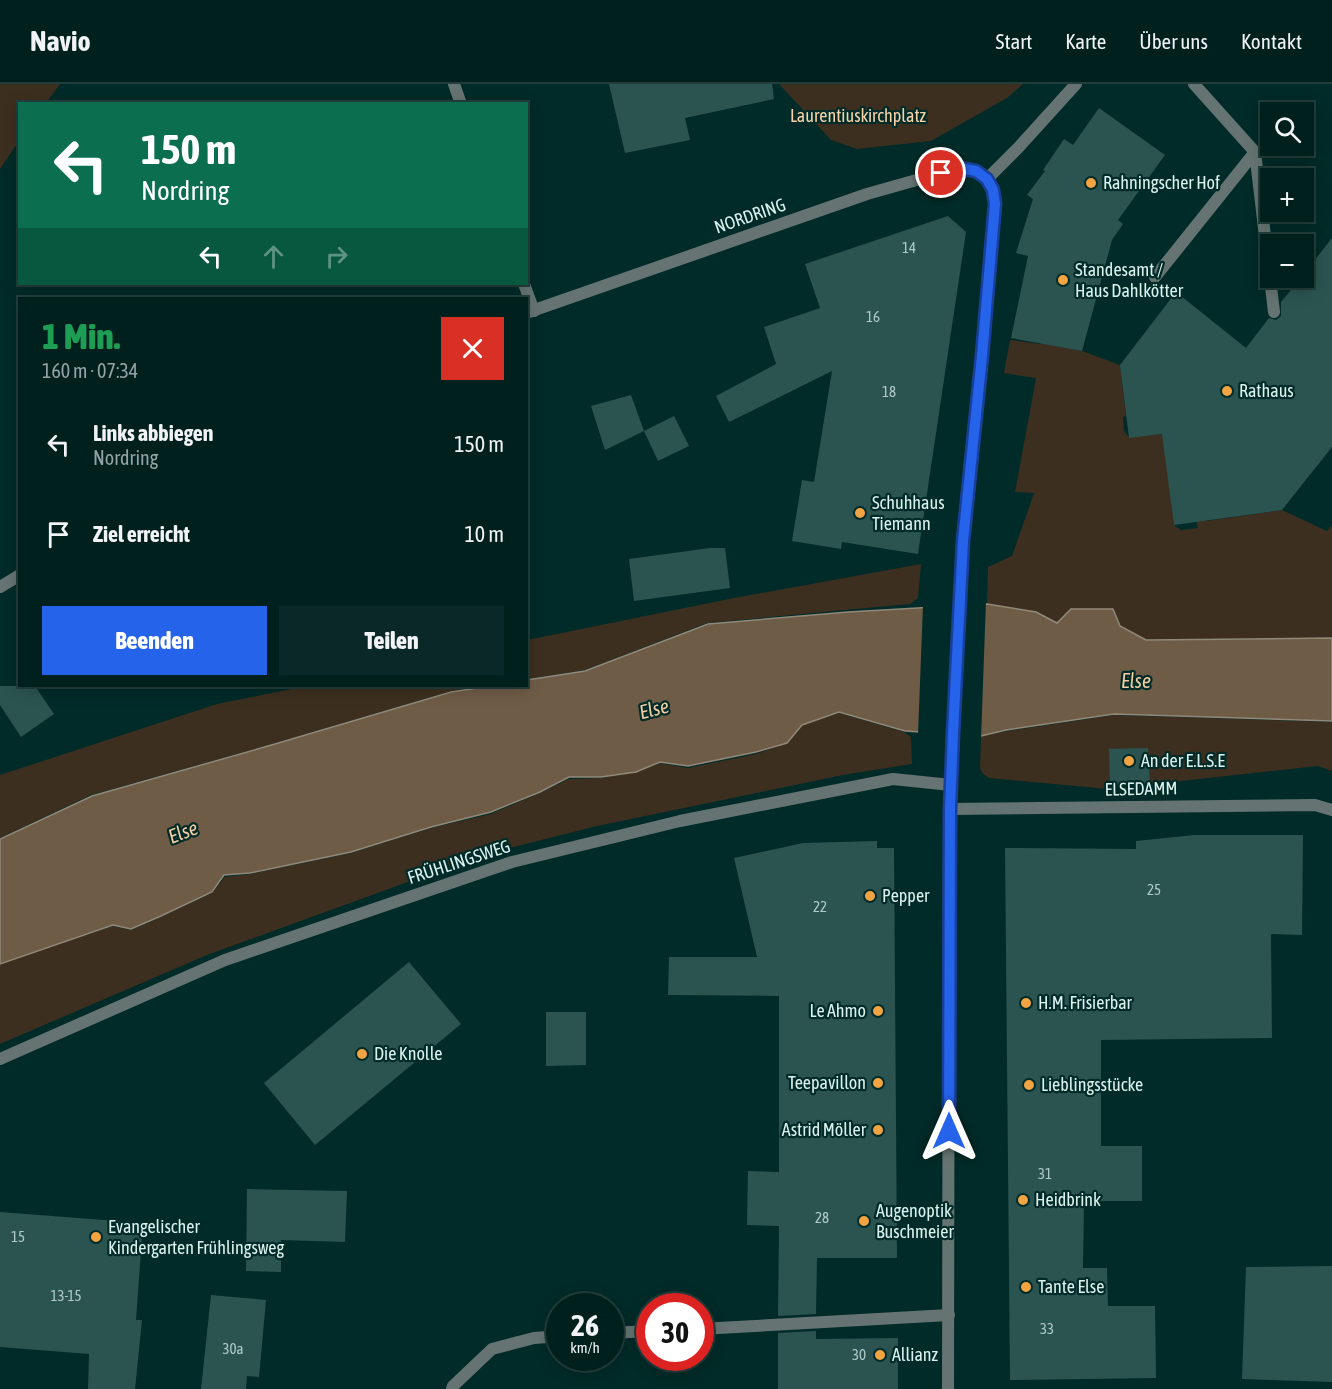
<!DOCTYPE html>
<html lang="de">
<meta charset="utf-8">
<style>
body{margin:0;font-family:"Asap Condensed",sans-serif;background:#0a2827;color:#f1f3f6;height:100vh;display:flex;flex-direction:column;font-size:22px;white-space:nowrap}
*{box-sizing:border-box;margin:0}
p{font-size:20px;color:#95a3a4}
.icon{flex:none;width:33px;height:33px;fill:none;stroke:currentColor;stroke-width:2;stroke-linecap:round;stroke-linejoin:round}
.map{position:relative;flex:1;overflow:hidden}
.drawer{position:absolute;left:18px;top:213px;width:510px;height:390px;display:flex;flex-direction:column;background:#00201e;border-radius:0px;box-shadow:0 3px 15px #0003,0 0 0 2px #223e3c}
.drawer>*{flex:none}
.guide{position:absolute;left:18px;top:18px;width:510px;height:183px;border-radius:0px;box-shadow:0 3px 15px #0003,0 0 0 2px #223e3c;background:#0b6e4f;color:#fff;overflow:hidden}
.buttons{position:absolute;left:1260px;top:18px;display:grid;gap:12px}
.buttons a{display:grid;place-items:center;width:54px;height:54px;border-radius:0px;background:#00201e;box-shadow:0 3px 15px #0003,0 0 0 2px #223e3c;font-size:30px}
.speed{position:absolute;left:546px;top:1209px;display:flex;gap:12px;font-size:30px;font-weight:700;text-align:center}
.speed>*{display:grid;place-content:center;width:78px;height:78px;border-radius:50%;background:#00201e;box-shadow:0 3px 15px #0003,0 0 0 2px #223e3c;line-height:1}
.speed small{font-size:15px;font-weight:400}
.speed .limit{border:9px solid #d22;background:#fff;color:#111}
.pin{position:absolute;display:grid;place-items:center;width:51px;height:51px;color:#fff;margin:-26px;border:3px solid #fff;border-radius:50%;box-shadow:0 2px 6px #0007}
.me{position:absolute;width:66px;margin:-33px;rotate:0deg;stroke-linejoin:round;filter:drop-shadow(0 0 4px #0008)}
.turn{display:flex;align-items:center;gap:21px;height:126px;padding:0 24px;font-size:27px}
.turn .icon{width:78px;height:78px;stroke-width:2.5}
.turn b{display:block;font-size:42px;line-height:51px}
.lanes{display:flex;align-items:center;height:57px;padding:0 24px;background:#0003;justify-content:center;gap:30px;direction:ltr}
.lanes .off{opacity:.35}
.round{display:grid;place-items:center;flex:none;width:63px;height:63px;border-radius:0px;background:#0a2827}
.summary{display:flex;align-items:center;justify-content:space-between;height:102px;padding:0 24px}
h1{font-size:36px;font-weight:800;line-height:45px;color:#1e9e55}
.primary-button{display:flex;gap:12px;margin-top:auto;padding:12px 24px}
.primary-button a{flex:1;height:69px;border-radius:0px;background:#2563eb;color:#fff;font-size:24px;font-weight:800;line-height:69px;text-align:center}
.primary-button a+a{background:#0a2827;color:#f1f3f6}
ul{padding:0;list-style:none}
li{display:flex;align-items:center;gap:18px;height:90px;padding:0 24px}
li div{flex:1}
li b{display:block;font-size:22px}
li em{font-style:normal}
header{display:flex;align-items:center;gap:36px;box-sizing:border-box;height:84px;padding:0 30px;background:#00201e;border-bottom:2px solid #223e3c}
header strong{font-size:28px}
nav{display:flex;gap:33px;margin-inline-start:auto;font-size:21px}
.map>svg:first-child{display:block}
</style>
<header>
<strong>Navio</strong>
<nav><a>Start</a><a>Karte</a><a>Über uns</a><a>Kontakt</a></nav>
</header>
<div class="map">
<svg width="1332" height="1305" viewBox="0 0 1332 1305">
<rect width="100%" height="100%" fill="#002b28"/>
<!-- green -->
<g fill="#3c2f20">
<path d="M0,0H60L46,19L20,20L19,57L0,85Z"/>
<path d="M779,0H1023L1007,14L931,57L857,65L831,56Z"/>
<path d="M1010,256L1040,260L1041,259L1082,267L1120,281L1126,332L1123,333L1124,347L1129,353L1164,350L1174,441L1181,446L1198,444L1196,436L1205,435L1206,437L1282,426L1327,447L1332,441V554L1145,556L1120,542L1057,539L1036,528L987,520L988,483L1012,472L1034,409L1015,408L1036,294L1004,289Z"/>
<path d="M921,480L918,514L910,520L707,539L585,586L527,595V556L734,514Z"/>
<path d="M307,602H485L451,607L269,661L91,711L0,754V691L217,620Z"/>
<path d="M839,629L904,648L911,653L912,680L843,691L597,742L482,771L207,871L0,960V880L113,842L131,846L161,833L212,809L225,793L251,790L351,769L431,744L491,730L542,708L569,695L601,694L636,688L660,679L688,684L756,670L787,659L802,641Z"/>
<path d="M1114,631L1332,638V687L1318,682L1108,705L989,694L982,689L980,684L981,652L1007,647Z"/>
</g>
<!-- water -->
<path fill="#6f5c47" stroke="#908979" stroke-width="1.5" d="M987,520L1036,528L1057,539L1071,525H1113L1120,542L1146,556L1332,554V637L1114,630L1006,646L981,652L905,647L839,628L802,641L787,659L756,668L688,682L660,678L636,688L601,693H569L540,708L491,728L431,743L351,768L250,789L224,791L212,808L161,832L131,845L113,841L0,880V755L92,712L268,662L451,608L491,602H526L527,596L585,587L708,540L848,528Z"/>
<!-- pier -->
<path fill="#002b28" d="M986,517L981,655L918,651L923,521Z"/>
<!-- building -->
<g fill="#2b5451">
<path d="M609,0H772L774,15L685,34L690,56L625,69Z"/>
<path d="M1099,24L1165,71L1118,136L1123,140L1112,156L1082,267L1011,254L1028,172L1016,169L1033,115L1027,111L1045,87L1043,86L1064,55L1073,61Z"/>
<path d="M948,132L966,148L918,470L842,458L841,465L792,457L802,396L814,398L832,287L729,338L716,312L776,280L764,243L820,224L805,180Z"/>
<path d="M1332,154V363L1282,426L1174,441L1162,350L1129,354L1120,281L1176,208L1246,264L1269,234L1276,236L1281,232V218L1301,194H1304V190Z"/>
<path d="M631,311L644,347L605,366L591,322Z"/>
<path d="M674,332L689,362L658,377L644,347Z"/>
<path d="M710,464H725L730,504L634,517L629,475Z"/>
<path d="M0,602H35L54,630L21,653L0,621Z"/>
<path d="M1148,664L1150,700L1110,701L1109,665Z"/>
<path d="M1194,751H1303L1302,851L1271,850L1272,954L1101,956V1062H1142V1117H1084L1083,1184H1107L1108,1222H1155L1156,1294L1010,1296L1005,764L1136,765V757Z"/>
<path d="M877,757V764H894L897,1174H817L816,1230L778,1232L779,1142L747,1141L748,1087L779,1088V912L668,911L669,873H757L734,774L803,759Z"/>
<path d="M409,878L461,940L315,1061L264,999Z"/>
<path d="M546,928H586V981L546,982Z"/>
<path d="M247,1105L347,1107L345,1158L281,1156V1188L246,1187Z"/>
<path d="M0,1128L143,1139L136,1236H142L135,1305H88L89,1270L0,1263Z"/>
<path d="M1332,1182V1298L1242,1295L1246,1183Z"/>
<path d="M211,1211L266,1216L259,1293L247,1292L246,1305H201Z"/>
<path d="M816,1247V1255L898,1254V1305H778V1249Z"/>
</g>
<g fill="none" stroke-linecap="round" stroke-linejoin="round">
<!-- lane -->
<g stroke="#657472" stroke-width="12">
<path d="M700,1245L949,1231"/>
<path d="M610,1249L650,1247"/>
<path d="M452,1305L453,1302L492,1265L534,1254L560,1252"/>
</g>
<!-- street -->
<g stroke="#657472" stroke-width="12">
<path d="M454,0L461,20"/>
<path d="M1194,0L1255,68L1274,228"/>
<path d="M987,95L1018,64L1076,0"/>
<path d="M1155,193L1255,68"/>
<path d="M524,200L534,227"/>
<path d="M526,229L867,110L959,84L976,87L987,95L993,106L995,120L982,272L963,457L952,673L949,725L948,1305"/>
<path d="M0,503L20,491"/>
<path d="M949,725L1315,721L1332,726"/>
<path d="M0,975L225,876L512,778L680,737L893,695L951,701"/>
</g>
</g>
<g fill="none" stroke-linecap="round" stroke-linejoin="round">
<!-- route casing -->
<g stroke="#184099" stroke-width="15">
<path id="route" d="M941,89L959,84L976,87L987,95L993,106L995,120L982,272L963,457L953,649L950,725L949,1047"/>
</g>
<!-- route -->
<use href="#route" stroke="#2563eb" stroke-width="10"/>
</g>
<!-- markers -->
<g fill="#f3a442" stroke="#002b28" stroke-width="2">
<circle cx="1091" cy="99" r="6"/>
<circle cx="1063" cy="196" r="6"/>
<circle cx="1227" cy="307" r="6"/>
<circle cx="860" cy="429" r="6"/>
<circle cx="1129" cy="677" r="6"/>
<circle cx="870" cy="812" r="6"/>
<circle cx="1026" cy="919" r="6"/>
<circle cx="878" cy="927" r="6"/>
<circle cx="362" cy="970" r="6"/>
<circle cx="878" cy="999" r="6"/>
<circle cx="1029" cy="1001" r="6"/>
<circle cx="878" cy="1046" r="6"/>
<circle cx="1023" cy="1116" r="6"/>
<circle cx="864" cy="1137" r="6"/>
<circle cx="96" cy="1153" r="6"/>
<circle cx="1026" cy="1203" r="6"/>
<circle cx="880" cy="1271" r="6"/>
</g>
<g text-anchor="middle" stroke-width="4.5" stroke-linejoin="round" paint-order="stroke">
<!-- number labels -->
<g font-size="15" fill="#b0cac8">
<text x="909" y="169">14</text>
<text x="873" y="238">16</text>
<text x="889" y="313">18</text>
<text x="1154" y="811">25</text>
<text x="820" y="828">22</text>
<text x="1045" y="1095">31</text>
<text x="822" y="1139">28</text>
<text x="18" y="1158">15</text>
<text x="66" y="1217">13-15</text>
<text x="1047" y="1250">33</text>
<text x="233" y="1270">30a</text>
<text x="859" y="1276">30</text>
</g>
<!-- park labels -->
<g font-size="18" fill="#fad3a9" stroke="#002b28">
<text x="858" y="38">Laurentiuskirchplatz</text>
</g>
<!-- poi labels -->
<g font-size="18" fill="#dcf2ef" stroke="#002b28" text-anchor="start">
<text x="1103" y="105">Rahningscher Hof</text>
<text x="1075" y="192">Standesamt /<tspan x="1075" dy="21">Haus Dahlkötter</tspan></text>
<text x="1239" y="313">Rathaus</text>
<text x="872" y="425">Schuhhaus<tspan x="872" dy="21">Tiemann</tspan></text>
<text x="1141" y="683">An der E.L.S.E</text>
<text x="882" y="818">Pepper</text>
<text x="1038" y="925">H.M. Frisierbar</text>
<text x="866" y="933" text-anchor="end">Le Ahmo</text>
<text x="374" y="976">Die Knolle</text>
<text x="866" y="1005" text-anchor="end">Teepavillon</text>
<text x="1041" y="1007">Lieblingsstücke</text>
<text x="866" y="1052" text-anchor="end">Astrid Möller</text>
<text x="1035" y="1122">Heidbrink</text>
<text x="876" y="1133">Augenoptik<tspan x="876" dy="21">Buschmeier</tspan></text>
<text x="108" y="1149">Evangelischer<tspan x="108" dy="21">Kindergarten Frühlingsweg</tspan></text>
<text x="1038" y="1209">Tante Else</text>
<text x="892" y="1277">Allianz</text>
</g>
<!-- street labels -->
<g font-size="18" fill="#dcf2ef" stroke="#002b28">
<text transform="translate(750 132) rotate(-19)" y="6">NORDRING</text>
<text transform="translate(1141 705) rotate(-1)" y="6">ELSEDAMM</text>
<text transform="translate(459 778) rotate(-18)" y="6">FRÜHLINGSWEG</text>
</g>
<!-- water labels -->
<g font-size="20" font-style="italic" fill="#f5cea4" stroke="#002b28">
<text x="1136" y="604">Else</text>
<text transform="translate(654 625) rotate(-14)" y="7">Else</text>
<text transform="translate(183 748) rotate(-21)" y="7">Else</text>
</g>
</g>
</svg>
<div class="buttons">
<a><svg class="icon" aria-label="search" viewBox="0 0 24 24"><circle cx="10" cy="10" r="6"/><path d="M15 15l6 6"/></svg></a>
<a>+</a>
<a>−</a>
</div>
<div class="speed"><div>26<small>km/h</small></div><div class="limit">30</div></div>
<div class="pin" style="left:941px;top:89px;background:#d93025"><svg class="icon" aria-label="arrive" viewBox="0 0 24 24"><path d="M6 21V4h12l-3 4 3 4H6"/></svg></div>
<svg class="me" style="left:949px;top:1047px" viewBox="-20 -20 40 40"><path d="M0-17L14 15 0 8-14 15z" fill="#2563eb" stroke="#fff" stroke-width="4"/></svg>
<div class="guide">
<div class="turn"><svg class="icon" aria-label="left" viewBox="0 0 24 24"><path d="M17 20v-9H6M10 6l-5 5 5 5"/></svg><div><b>150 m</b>Nordring</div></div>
<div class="lanes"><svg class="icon" aria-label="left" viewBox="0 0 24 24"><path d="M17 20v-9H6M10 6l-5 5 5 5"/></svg><svg class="icon off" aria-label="ahead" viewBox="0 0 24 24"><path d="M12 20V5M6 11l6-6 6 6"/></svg><svg class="icon off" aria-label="right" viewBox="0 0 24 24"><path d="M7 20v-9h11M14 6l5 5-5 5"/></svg></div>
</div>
<section class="drawer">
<div class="summary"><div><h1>1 Min.</h1><p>160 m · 07:34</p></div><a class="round" style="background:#d93025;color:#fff"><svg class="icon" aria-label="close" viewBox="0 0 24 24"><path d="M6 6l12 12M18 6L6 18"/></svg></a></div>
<ul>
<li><svg class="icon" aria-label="left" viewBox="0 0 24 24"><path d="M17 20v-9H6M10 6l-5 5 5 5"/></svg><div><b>Links abbiegen</b><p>Nordring</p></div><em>150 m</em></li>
<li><svg class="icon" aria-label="arrive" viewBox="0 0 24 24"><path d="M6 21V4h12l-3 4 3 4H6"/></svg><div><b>Ziel erreicht</b></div><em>10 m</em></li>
</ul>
<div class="primary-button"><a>Beenden</a><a>Teilen</a></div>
</section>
</div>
